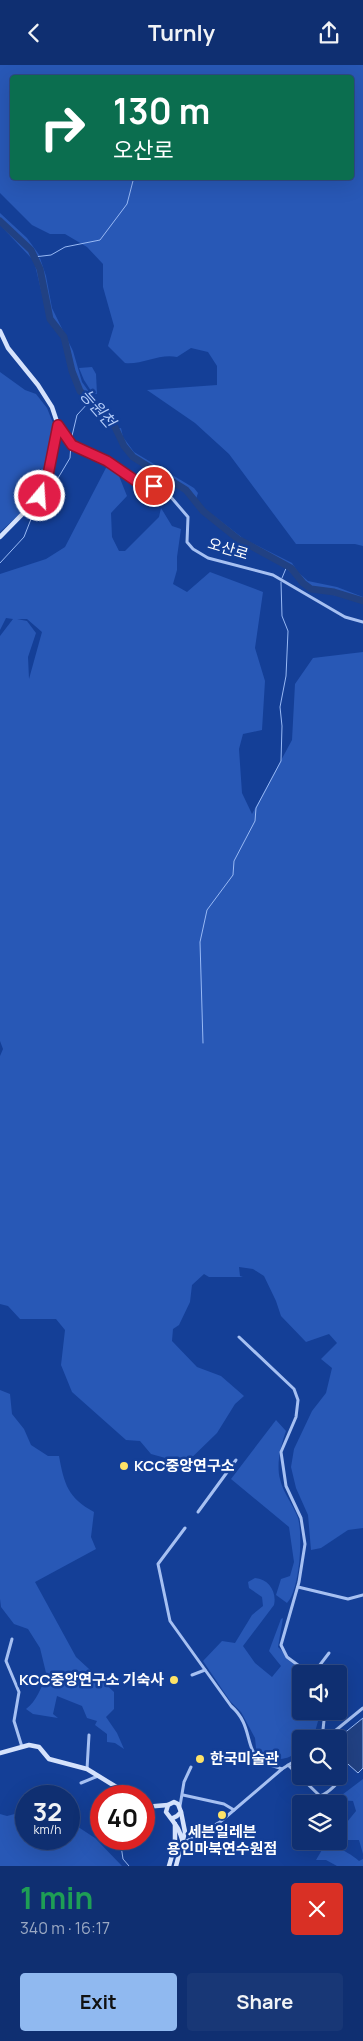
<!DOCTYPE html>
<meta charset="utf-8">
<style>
body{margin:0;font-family:Manrope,"Noto Sans KR",sans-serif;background:#183776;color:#f1f3f6;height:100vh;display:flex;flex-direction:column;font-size:19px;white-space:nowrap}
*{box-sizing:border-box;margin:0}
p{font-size:16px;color:#9ba9c3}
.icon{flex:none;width:28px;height:28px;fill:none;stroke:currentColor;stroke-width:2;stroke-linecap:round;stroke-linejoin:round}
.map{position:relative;height:1801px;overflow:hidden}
.side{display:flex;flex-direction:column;background:#0f2f71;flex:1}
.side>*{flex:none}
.hud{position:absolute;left:10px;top:10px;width:344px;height:105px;border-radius:5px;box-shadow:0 5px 20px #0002,0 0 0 1px #2f4a84;background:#0b6e4f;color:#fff;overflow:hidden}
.buttons{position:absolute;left:292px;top:1600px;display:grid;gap:10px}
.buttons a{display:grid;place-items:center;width:55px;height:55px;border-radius:5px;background:#0f2f71;box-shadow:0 5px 20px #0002,0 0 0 1px #2f4a84;font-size:25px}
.speed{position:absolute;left:15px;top:1720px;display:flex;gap:10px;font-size:25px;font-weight:700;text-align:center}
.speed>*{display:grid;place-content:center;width:65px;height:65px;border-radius:50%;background:#0f2f71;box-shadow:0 5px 20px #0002,0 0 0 1px #2f4a84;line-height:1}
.speed small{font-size:12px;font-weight:400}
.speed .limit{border:8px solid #d22;background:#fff;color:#111}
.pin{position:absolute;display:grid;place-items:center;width:42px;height:42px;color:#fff;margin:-21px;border:2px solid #fff;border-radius:50%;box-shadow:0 1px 5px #0007}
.me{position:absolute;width:55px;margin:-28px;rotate:18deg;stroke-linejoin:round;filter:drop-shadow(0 0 4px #0008)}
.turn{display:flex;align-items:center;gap:18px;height:105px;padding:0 20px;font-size:22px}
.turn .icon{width:65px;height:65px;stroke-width:2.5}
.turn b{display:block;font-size:35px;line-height:42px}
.round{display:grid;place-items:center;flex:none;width:52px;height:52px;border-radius:5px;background:#183776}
.headline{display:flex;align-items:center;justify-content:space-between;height:85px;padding:0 20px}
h1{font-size:30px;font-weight:700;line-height:38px;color:#1e9e55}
.button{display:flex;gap:10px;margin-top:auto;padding:10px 20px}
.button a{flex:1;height:58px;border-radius:5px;background:#90b9f0;color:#111;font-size:20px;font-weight:700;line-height:58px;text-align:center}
.button a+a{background:#183776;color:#f1f3f6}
header{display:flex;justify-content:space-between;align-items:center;height:65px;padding:0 20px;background:#0f2f71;font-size:22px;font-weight:700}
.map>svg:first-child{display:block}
</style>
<header><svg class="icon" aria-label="back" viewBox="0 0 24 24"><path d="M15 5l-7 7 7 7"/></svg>Turnly<svg class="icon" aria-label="share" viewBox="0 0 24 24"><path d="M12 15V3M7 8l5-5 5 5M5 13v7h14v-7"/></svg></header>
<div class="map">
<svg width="363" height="1801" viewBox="0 0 363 1801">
<rect width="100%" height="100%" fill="#143f97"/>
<!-- green -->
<g fill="#2858b6" fill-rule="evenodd">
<path d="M0,0H363V481L355,479H296L229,389L195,358L147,325L217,320V301L208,287L191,283L177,292C160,288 142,300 125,298L108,281L114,261L103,222V199L87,182L65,169H50L32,160L0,128ZM12,12H351V112H12Z"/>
<path d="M0,148L27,173L40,191H35L16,168L0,155Z"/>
<path d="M0,157C22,176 36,190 42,219C44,229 45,242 49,252C53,263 63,270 67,281C73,301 72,322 89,336L86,339L79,327L71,306L63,273L48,254L34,196L0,160Z"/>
<path d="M36,193H40L46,211L52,243L73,286L82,317L92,331H96L90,336C69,315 77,294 65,272C61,265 54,260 50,253C42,236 47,214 36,193Z"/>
<path d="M92,302L96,309L97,329H93L84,315L79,303Z"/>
<path d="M0,307L25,325L36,329L47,343L53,358L45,404L34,436L0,467Z"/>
<path d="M121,363L123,372L134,387L194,423L198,428L196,434C181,413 152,408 133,391C125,384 121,374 116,364Z"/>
<path d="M108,399L117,406L127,431L111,448L112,472L119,486H125L159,452L161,443L172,461L181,464L177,492V505L173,519L187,527L210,507L263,527L255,583L265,616L262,665L243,669L239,684L242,728L252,749L292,675L295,619L313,593L363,587V1463L348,1465L321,1483L311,1485L308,1450L296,1423L291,1402L294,1384L312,1346L326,1328L332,1303L321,1294L337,1278L329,1269L306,1277L281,1251L276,1236L264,1211L253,1204L239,1202L240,1211L243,1212H209L204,1209L192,1220L190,1237L179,1260L173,1264L172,1276L197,1302L221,1311L244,1331L235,1339L217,1368L179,1405L169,1394L151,1389L140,1376L126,1375L72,1327L61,1300L65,1265L56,1254H20L8,1241L0,1239V991L3,984L0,976V571L13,554L6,553L0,565V509L46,494L65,482ZM17,554H27L42,567L29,614L28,592L36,568L27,556Z"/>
<path d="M213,450L244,474L292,498L298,507L308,516L337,522L363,532V535L356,534L363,536L313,526L301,518L287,504L288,502L302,518L312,524L346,531L312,523L303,517L292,503L239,474L213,453Z"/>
<path d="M0,1325L10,1329L12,1349L24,1364L31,1380L48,1391H59C64,1419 68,1433 94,1447L91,1472L96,1484L35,1517L76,1592L114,1627V1644L106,1652L117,1668L124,1684L115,1678L107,1677V1669L95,1660L97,1656L87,1653L82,1641L57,1631L53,1649L58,1653L33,1649L26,1644C37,1636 40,1623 47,1612L40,1583L28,1564L14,1559L1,1542L0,1534Z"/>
<path d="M276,1355L286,1366C281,1380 276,1399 280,1414C283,1428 293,1439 298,1453C303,1470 300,1525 287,1538L276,1530L281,1514L290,1511L294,1497L289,1462L231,1414Z"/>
<path d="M255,1513C269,1514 277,1527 274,1540L243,1581L255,1598L272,1612L281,1601L269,1586L281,1554L283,1553L278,1582L300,1603L302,1609L301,1646H319L320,1649L313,1674H301V1684C284,1698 278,1695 258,1688L256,1683L255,1673L241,1647L230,1636L203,1596L222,1576L235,1578L252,1550L263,1541L262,1532L249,1523L248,1517Z"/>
<path d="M363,1714V1789L359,1775H346L339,1767L356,1746L353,1736L339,1735L330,1739Z"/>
<path d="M26,1746V1774H69V1756L95,1773L122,1801H0V1749L7,1751Z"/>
<path d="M326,1778C333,1779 353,1790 359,1796L363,1794V1801H337L326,1795H316Z"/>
</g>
<!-- water -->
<path fill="#214183" stroke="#98b9f5" d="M363,1653V1703L358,1708L339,1691V1674H337Z"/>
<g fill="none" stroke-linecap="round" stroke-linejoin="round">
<!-- stream -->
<g stroke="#98b9f5" stroke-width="1">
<path d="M34,192L51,190L65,182L100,175L127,139L134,112"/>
<path d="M71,375L77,350L90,336"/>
<path d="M0,498L24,472L33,449L39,445L70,393L71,379"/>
<path d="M282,513L287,501"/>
<path d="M203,978L200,877L207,845L233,810L234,796L255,756L256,743L281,696L282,661L280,642L286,611L288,566L282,551L281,517"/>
<path d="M120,1774L123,1794L129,1801"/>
</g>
<!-- river -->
<path stroke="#214183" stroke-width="7" d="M0,156L31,185L40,204L50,254L64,272L72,306L80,326L113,358L124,381L133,392L186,425L203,446L238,474L291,503L303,518L311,524L334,527L363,536"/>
<!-- street -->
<g stroke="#a6c0f2" stroke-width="3">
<path d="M59,360L72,379L107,396L136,416L164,424L188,452L187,477L193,484L208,493L273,510L345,552L363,557"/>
<path d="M239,1272L294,1324L298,1335L296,1352L281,1387L286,1421L301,1453L305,1479L299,1517L281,1580L287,1592L306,1606L307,1609"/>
<path d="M198,1447L236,1395"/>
<path d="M185,1463L158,1499L170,1556L231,1641C253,1660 244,1682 260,1695C266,1700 274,1701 282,1704"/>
<path d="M298,1522L348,1534L363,1530"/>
<path d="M12,1574L6,1596L19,1627L14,1656L22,1682"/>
<path d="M313,1609L329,1588"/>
<path d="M192,1610L205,1605"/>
<path d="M322,1674L325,1646"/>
<path d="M325,1674L363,1643"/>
<path d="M288,1700L320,1731C329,1728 340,1716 345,1708L339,1702"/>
<path d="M87,1704L89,1670"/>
<path d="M81,1718L98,1711"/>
<path d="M183,1730L224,1739L234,1745"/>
<path d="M180,1741L184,1717L191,1702"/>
<path d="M183,1778L220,1757L282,1704L301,1692"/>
</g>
<!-- secondary -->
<g stroke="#d5e2fc" stroke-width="4.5">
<path d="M0,266L8,283L38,320L52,342L58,360L43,428L0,472"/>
<path d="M0,1688L29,1680L39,1682L49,1694L87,1704L118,1723L124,1731"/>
<path d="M144,1742L168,1740"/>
<path d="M173,1753L177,1751L181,1747L178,1739L174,1737L168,1740L166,1747C175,1759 179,1762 183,1778"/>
<path d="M169,1801L175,1780V1759"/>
<path d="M176,1801L185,1767L181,1747"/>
</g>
</g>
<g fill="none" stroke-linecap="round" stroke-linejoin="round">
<!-- route casing -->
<g stroke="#92132f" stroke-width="12">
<path id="route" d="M40,431L46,420L58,360L72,380L107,396L136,416L154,421"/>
</g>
<!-- route -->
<use href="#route" stroke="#e11d48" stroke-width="9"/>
</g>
<!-- markers -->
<g fill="#ffe367" stroke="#143f97" stroke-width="2">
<circle cx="124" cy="1401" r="5"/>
<circle cx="174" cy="1615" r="5"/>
<circle cx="200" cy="1694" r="5"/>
<circle cx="222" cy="1750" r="5"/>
</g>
<g text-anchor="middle" stroke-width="5" stroke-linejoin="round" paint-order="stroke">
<!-- street labels -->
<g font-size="15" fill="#fff" stroke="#143f97">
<text transform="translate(228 484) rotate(17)" y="5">오산로</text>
</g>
<!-- poi labels -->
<g font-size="15" font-weight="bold" fill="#fff" stroke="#143f97" text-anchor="start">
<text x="134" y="1406">KCC중앙연구소</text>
<text x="164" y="1620" text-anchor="end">KCC중앙연구소 기숙사</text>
<text x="210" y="1699">한국미술관</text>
<text x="222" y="1772" text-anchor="middle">세븐일레븐<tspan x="222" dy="17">용인마북연수원점</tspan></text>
</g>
<!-- water labels -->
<g font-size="16" font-style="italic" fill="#b2cbf9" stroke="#143f97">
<text transform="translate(98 343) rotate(49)" y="6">능원천</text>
</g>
</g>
</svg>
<div class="buttons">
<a><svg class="icon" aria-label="sound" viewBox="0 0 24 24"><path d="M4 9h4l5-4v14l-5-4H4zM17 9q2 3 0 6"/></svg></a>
<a><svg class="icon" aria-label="search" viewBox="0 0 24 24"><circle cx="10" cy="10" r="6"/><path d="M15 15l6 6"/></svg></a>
<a><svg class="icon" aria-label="layers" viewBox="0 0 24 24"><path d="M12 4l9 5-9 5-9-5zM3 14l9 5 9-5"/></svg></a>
</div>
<div class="speed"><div>32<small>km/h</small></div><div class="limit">40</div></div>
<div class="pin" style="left:154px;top:421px;background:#d93025"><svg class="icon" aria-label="arrive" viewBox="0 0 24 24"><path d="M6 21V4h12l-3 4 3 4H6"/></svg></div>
<svg class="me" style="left:40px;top:431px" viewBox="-20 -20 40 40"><circle r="17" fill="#e11d48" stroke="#fff" stroke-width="3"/><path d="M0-11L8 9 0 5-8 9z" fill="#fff"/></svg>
<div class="hud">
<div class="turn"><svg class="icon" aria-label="right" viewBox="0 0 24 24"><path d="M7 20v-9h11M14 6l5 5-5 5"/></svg><div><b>130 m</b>오산로</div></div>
</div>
</div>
<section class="side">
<div class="headline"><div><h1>1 min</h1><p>340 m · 16:17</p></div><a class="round" style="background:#d93025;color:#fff"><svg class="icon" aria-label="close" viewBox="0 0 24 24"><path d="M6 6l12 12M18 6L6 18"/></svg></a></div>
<div class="button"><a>Exit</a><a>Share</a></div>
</section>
